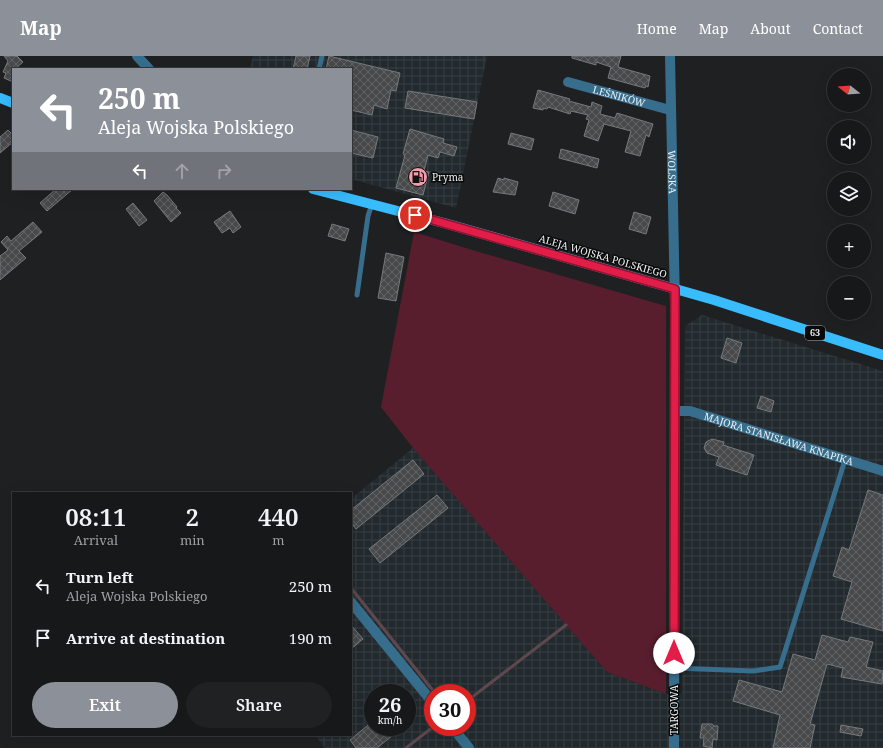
<!DOCTYPE html>
<meta charset="utf-8">
<style>
body{margin:0;font-family:"Noto Serif",serif;background:#1f2123;color:#f1f3f6;height:100vh;display:flex;flex-direction:column;font-size:15px;white-space:nowrap}
*{box-sizing:border-box;margin:0}
p{font-size:13px;color:#9ea0a2}
.icon{flex:none;width:22px;height:22px;fill:none;stroke:currentColor;stroke-width:2;stroke-linecap:round;stroke-linejoin:round}
.map{position:relative;flex:1;overflow:hidden}
.side{position:absolute;left:12px;top:436px;width:340px;height:244px;display:flex;flex-direction:column;background:#16181a;border-radius:0px;box-shadow:0 4px 16px #0002,0 0 0 1px #353739}
.side>*{flex:none}
.guide{position:absolute;left:12px;top:12px;width:340px;height:122px;border-radius:0px;box-shadow:0 4px 16px #0002,0 0 0 1px #353739;background:#8c9099;color:#fff;overflow:hidden}
.needle{width:26px;rotate:287deg}
.tools{position:absolute;left:827px;top:12px;display:grid;gap:8px}
.tools a{display:grid;place-items:center;width:44px;height:44px;border-radius:50%;background:#16181a;box-shadow:0 4px 16px #0002,0 0 0 1px #353739;font-size:20px}
.speed{position:absolute;left:364px;top:628px;display:flex;gap:8px;font-size:20px;font-weight:700;text-align:center}
.speed>*{display:grid;place-content:center;width:52px;height:52px;border-radius:50%;background:#16181a;box-shadow:0 4px 16px #0002,0 0 0 1px #353739;line-height:1}
.speed small{font-size:10px;font-weight:400}
.speed .limit{border:6px solid #d22;background:#fff;color:#111}
.pin{position:absolute;display:grid;place-items:center;width:34px;height:34px;color:#fff;margin:-17px;border:2px solid #fff;border-radius:50%;box-shadow:0 1px 4px #0007}
.me{position:absolute;width:44px;margin:-22px;rotate:0deg;stroke-linejoin:round;filter:drop-shadow(0 0 3px #0008)}
.turn{display:flex;align-items:center;gap:14px;height:84px;padding:0 20px;font-size:18px}
.turn .icon{width:52px;height:52px;stroke-width:2.5}
.turn b{display:block;font-size:28px;line-height:34px}
.lanes{display:flex;align-items:center;height:38px;padding:0 20px;background:#0003;justify-content:center;gap:20px;direction:ltr}
.lanes .off{opacity:.35}
.eta{display:flex;justify-content:space-evenly;align-items:center;height:68px;text-align:center}
.eta b{font-size:24px;font-weight:600;line-height:28px}
.button{display:flex;gap:8px;margin-top:auto;padding:8px 20px}
.button a{flex:1;height:46px;border-radius:24px;background:#8c9099;color:#fff;font-size:16px;font-weight:600;line-height:46px;text-align:center}
.button a+a{background:#1f2123;color:#f1f3f6}
ul{padding:0;list-style:none}
li{display:flex;align-items:center;gap:12px;height:52px;padding:0 20px}
li div{flex:1}
li b{display:block;font-size:15px}
li em{font-style:normal}
header{display:flex;align-items:center;gap:24px;box-sizing:border-box;height:56px;padding:0 20px;background:#8c9099;color:#fff}
header strong{font-size:19px}
nav{display:flex;gap:22px;margin-inline-start:auto;font-size:14px}
.map>svg:first-child{display:block}
</style>
<header>
<strong>Map</strong>
<nav><a>Home</a><a>Map</a><a>About</a><a>Contact</a></nav>
</header>
<div class="map">
<svg width="883" height="692" viewBox="0 0 883 692">
<defs>
<pattern id="industrial-grid" width="8" height="8" patternUnits="userSpaceOnUse"><rect width="8" height="8" fill="#222a2f"/><path d="M0 4h8M4 0v8" fill="none" stroke="#383f43"/></pattern>
<pattern id="building-cross-hatch" width="8" height="8" patternUnits="userSpaceOnUse"><rect width="8" height="8" fill="#47494b"/><path d="M0 0l8 8M0 8l8-8" fill="none" stroke="#626465"/></pattern>
</defs>
<rect width="100%" height="100%" fill="#1e2022"/>
<!-- industrial -->
<g fill="url(#industrial-grid)" fill-rule="evenodd">
<path d="M253,0H487L456,152L351,123V13H250Z"/>
<path d="M702,259L883,315V692H325L315,679H351V443L413,392L607,616L666,638L682,637L685,270ZM373,637H407V671H373ZM433,637H467V671H433Z"/>
</g>
<!-- green -->
<path fill="#591e2e" d="M414,176L479,196L666,250V638L607,616L413,392L381,351Z"/>
<g fill="none" stroke-linecap="round" stroke-linejoin="round">
<!-- stream -->
<g stroke="#5e484d" stroke-width="3">
<path d="M351,532L435,637"/>
<path d="M467,645L566,569"/>
<path d="M406,692L433,671"/>
</g>
</g>
<!-- building -->
<g fill="url(#building-cross-hatch)" stroke="#777a7c">
<path d="M4,0H17L23,6L15,13H13V26L4,22L6,17L3,16L8,5Z"/>
<path d="M296,0H310L307,13H293Z"/>
<path d="M329,0L400,17L396,35L391,34L387,53L374,49L372,59L351,54V13H326Z"/>
<path d="M572,0H621L618,11L650,20L648,31L646,30L645,32L608,22L611,11L596,6V9L572,2Z"/>
<path d="M538,34L570,43L569,45L591,51L592,46L602,50L600,58L615,62L617,57L653,68L649,81L646,79L640,100L625,96L631,75L604,68L598,85L584,80L589,64L586,63L588,59L571,55L570,58L548,51L547,53L543,52V54L533,52Z"/>
<path d="M408,35L477,46L474,63L405,52Z"/>
<path d="M410,73L444,83L443,87L457,91L454,100L440,96L438,102L428,99L424,115L429,116L423,139L396,132L405,99L403,98Z"/>
<path d="M8,74L13,79V86L0,97V81Z"/>
<path d="M351,74L378,81L373,102L351,97Z"/>
<path d="M511,77L534,83L531,94L508,88Z"/>
<path d="M561,93L599,103L597,112L559,102Z"/>
<path d="M498,122L504,124V122L518,126L515,139L493,136Z"/>
<path d="M56,133H73L47,155L40,147Z"/>
<path d="M163,136L167,139L177,151L176,152L181,157L171,166L154,145Z"/>
<path d="M553,136L579,144L575,158L549,150Z"/>
<path d="M133,147L147,164L139,170L126,153Z"/>
<path d="M230,155L241,171L233,177L230,172L222,177L214,166Z"/>
<path d="M634,156L651,161L646,178L629,173Z"/>
<path d="M33,166L42,176L19,195L26,202L0,224V200L8,194L1,186L7,180L11,185Z"/>
<path d="M332,168L349,173L345,185L328,180Z"/>
<path d="M386,197L404,201L396,245L378,242Z"/>
<path d="M727,282L742,287L736,307L721,302Z"/>
<path d="M761,340L774,345L771,356L757,352Z"/>
<path d="M712,383L724,386L723,389L754,399L747,419L716,409L719,401L707,397L704,392L706,386Z"/>
<path d="M413,404L424,418L356,473L351,466V454Z"/>
<path d="M868,434L883,439V575L841,563L852,526L833,520L842,491L849,494Z"/>
<path d="M437,439L448,452L380,507L369,493Z"/>
<path d="M351,569L363,583L351,593Z"/>
<path d="M822,579L848,586L850,581L873,586L866,611L883,615L882,628L841,621L843,612L827,608L810,668L815,669L810,692H773L780,659L733,645L739,624L782,636L793,598L815,604Z"/>
<path d="M373,665V671H403L377,692H356L350,684Z"/>
<path d="M702,668H712L714,670H718L717,684L713,683L712,692L703,690L704,682H700Z"/>
<path d="M841,669L863,673L861,680L840,676Z"/>
</g>
<g fill="none" stroke-linecap="round" stroke-linejoin="round">
<!-- service -->
<g stroke="#376e8d" stroke-width="5">
<path d="M319,13L322,0"/>
<path d="M357,239L368,160L372,148"/>
<path d="M674,612L753,615L780,611L845,404"/>
</g>
<!-- minor -->
<g stroke="#376e8d" stroke-width="10">
<path d="M137,0L149,13"/>
<path id="s1" d="M670,0L675,250L674,692"/>
<path id="s2" d="M568,26L670,54"/>
<path id="s3" d="M675,355H690L883,415"/>
<path d="M351,546L433,647"/>
<path d="M452,671L469,692"/>
</g>
<!-- primary -->
<g stroke="#38bcfd" stroke-width="10">
<path d="M0,42L13,47"/>
<path d="M313,133L444,167L714,244L883,299"/>
</g>
</g>
<g fill="none" stroke-linecap="round" stroke-linejoin="round">
<!-- route casing -->
<g stroke="#92132f" stroke-width="10">
<path id="route" d="M415,159L675,233L674,597"/>
</g>
<!-- route -->
<use href="#route" stroke="#e11d48" stroke-width="7"/>
</g>
<!-- icons -->
<defs>
<g id="fuel-disc" transform="scale(1)"><circle r="9.5" fill="#f39aac" stroke="#090a0a"/><path d="M-5.5-6h7V0h2V4h1.3V-2.5L3-4.5l.8-.8L6-3V5H2.5V1h-1V6h-7ZM-4.2-4.7v3.2H.2V-4.7Z" fill="#111"/></g>
</defs>
<g fill-rule="evenodd">
<use href="#fuel-disc" x="418" y="121"/>
</g>
<g text-anchor="middle" stroke-width="3" stroke-linejoin="round" paint-order="stroke">
<!-- shield labels -->
<rect fill="#090a0a" stroke="#a9aaab" stroke-width="1" x="805" y="270" width="20" height="14" rx="3"/>
<g font-size="9" font-weight="bold" fill="#eeeff0">
<text x="815" y="280">63</text>
</g>
<!-- street labels -->
<g font-size="10" fill="#eeeff0" stroke="#090a0a">
<text dy="4" stroke="none"><textPath href="#s2" startOffset="53">LEŚNIKÓW</textPath></text>
<text dy="4" stroke="none"><textPath href="#s1" startOffset="116">WOLSKA</textPath></text>
<text transform="translate(603 200) rotate(16)" y="4">ALEJA WOJSKA POLSKIEGO</text>
<text dy="4" stroke="none"><textPath href="#s3" startOffset="108">MAJORA STANISŁAWA KNAPIKA</textPath></text>
<text transform="translate(674 654) rotate(-90)" y="4">TARGOWA</text>
</g>
<!-- poi labels -->
<g font-size="10" fill="#eeeff0" stroke="#090a0a" text-anchor="start">
<text x="432" y="125">Pryma</text>
</g>
</g>
</svg>
<div class="tools">
<a><svg class="needle" viewBox="-14 -14 28 28"><path d="M0-13l5 13h-10z" fill="#e53935"/><path d="M0 13l5-13h-10z" fill="#9ea0a2"/></svg></a>
<a><svg class="icon" aria-label="sound" viewBox="0 0 24 24"><path d="M4 9h4l5-4v14l-5-4H4zM17 9q2 3 0 6"/></svg></a>
<a><svg class="icon" aria-label="layers" viewBox="0 0 24 24"><path d="M12 4l9 5-9 5-9-5zM3 14l9 5 9-5"/></svg></a>
<a>+</a>
<a>−</a>
</div>
<div class="speed"><div>26<small>km/h</small></div><div class="limit">30</div></div>
<div class="pin" style="left:415px;top:159px;background:#d93025"><svg class="icon" aria-label="arrive" viewBox="0 0 24 24"><path d="M6 21V4h12l-3 4 3 4H6"/></svg></div>
<svg class="me" style="left:674px;top:597px" viewBox="-20 -20 40 40"><circle r="19" fill="#fff"/><path d="M0-13L10 11 0 6-10 11z" fill="#e11d48"/></svg>
<div class="guide">
<div class="turn"><svg class="icon" aria-label="left" viewBox="0 0 24 24"><path d="M17 20v-9H6M10 6l-5 5 5 5"/></svg><div><b>250 m</b>Aleja Wojska Polskiego</div></div>
<div class="lanes"><svg class="icon" aria-label="left" viewBox="0 0 24 24"><path d="M17 20v-9H6M10 6l-5 5 5 5"/></svg><svg class="icon off" aria-label="ahead" viewBox="0 0 24 24"><path d="M12 20V5M6 11l6-6 6 6"/></svg><svg class="icon off" aria-label="right" viewBox="0 0 24 24"><path d="M7 20v-9h11M14 6l5 5-5 5"/></svg></div>
</div>
<section class="side">
<div class="eta">
<div><b>08:11</b><p>Arrival</p></div>
<div><b>2</b><p>min</p></div>
<div><b>440</b><p>m</p></div>
</div>
<ul>
<li><svg class="icon" aria-label="left" viewBox="0 0 24 24"><path d="M17 20v-9H6M10 6l-5 5 5 5"/></svg><div><b>Turn left</b><p>Aleja Wojska Polskiego</p></div><em>250 m</em></li>
<li><svg class="icon" aria-label="arrive" viewBox="0 0 24 24"><path d="M6 21V4h12l-3 4 3 4H6"/></svg><div><b>Arrive at destination</b></div><em>190 m</em></li>
</ul>
<div class="button"><a>Exit</a><a>Share</a></div>
</section>
</div>
